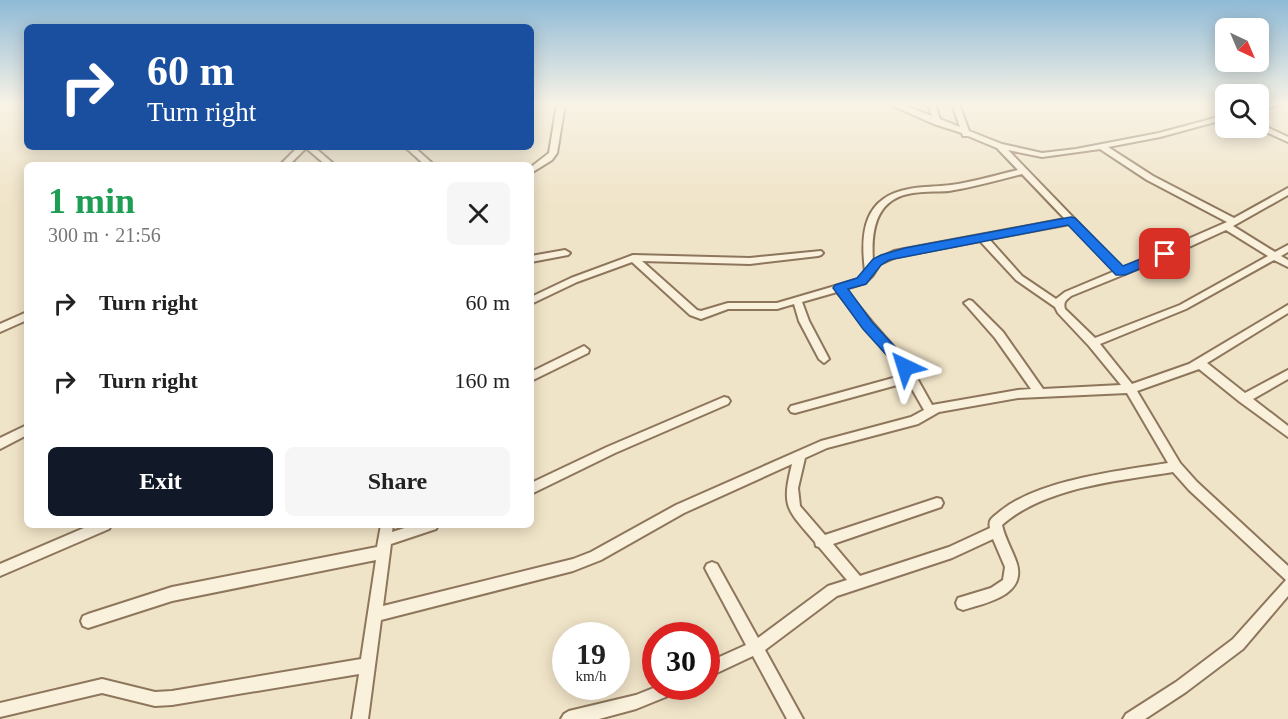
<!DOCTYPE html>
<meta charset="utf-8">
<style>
body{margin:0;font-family:"Times New Roman",serif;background:#f6f6f6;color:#222;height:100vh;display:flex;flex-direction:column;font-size:22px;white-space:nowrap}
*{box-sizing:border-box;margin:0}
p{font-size:20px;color:#767676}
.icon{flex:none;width:33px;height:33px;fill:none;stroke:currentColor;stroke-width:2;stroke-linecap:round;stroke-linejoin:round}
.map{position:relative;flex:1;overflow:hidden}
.drawer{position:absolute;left:24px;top:162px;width:510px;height:366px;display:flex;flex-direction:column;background:#fff;border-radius:9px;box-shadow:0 3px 15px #0003}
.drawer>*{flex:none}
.hud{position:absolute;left:24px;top:24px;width:510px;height:126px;border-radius:9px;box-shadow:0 3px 15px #0003;background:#1a4fa0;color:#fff;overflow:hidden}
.needle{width:39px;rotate:136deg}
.tools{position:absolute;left:1215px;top:18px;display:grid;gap:12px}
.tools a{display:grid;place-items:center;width:54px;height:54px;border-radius:9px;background:#fff;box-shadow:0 3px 15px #0003;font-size:30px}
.speed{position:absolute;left:552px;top:622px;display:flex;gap:12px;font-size:30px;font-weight:700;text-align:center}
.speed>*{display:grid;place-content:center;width:78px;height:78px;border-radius:50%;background:#fff;box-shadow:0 3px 15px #0003;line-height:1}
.speed small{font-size:15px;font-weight:400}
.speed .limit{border:9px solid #d22;background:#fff;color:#111}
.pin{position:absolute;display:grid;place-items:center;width:51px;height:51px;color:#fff;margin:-26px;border-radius:12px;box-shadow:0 3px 9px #0006}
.me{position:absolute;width:66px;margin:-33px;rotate:319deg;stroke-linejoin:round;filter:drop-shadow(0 0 4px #0008)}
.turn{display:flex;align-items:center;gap:21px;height:126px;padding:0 24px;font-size:27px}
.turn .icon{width:78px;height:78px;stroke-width:2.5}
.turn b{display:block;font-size:42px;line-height:51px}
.round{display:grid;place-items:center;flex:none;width:63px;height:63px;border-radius:9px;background:#f6f6f6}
.head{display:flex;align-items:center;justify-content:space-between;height:102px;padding:0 24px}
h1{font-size:36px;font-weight:800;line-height:45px;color:#1e9e55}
.button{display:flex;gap:12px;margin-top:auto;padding:12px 24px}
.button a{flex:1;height:69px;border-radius:9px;background:#111827;color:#fff;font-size:24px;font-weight:800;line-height:69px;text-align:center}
.button a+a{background:#f6f6f6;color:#222}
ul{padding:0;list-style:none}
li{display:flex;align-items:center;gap:18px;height:78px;padding:0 24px}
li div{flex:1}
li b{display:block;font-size:22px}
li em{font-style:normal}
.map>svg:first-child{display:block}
</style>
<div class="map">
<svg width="1288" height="719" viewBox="0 0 1288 719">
<rect width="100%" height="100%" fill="#f0e4c8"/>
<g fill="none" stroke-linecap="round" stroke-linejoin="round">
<!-- street casing -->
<g stroke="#8d765c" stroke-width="4">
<g id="street">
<path d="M557,104H565L557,153L552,160L531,173V167L549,153Z"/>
<path d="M893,104H901L932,116L928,104H935L940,119L960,127L952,104H959L969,131L1002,144L1042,153L1076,149L1159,133L1226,115V119L1160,137L1108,147L1153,176L1234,218L1288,188V195L1233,226L1275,252L1288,245V252L1281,256L1288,260V267L1274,260L1186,309L1100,344L1132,384L1189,364L1288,305V313L1207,363L1245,393L1288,370V379L1253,399L1288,426V437L1240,402L1199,369L1137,391L1180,463L1197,482L1288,566V596L1243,649L1186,692L1145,719H1123L1126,714L1176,682L1233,639L1286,580L1189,490L1173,472C1118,481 1045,487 1002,525C1005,539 1013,551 1017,564C1026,596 985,603 963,610L958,608L956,603L958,598L991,588L1003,580L1005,567L993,539L952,558L837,596L765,650L803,719H787L753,656L706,678V663L746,645L707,572L705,568L707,564L712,562L717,564L758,638L828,586L847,580L819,547L816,546L815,542C787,509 781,508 792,464L684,513L601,560L573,571L381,620L368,719H352L359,674L172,705L155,706L102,693L0,717V703L102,679L155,692L172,691L361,659L376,560L172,601L88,628L83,626L81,621L83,616L88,614L172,587L377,547L381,525H393L392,532L414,525H438L436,529L391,544L383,606L573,559L591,552L676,505L821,441L911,417L924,410L908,382L795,413L791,412L789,409L791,406L795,405L904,375L837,292L802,302L809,321L829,359L824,363L819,359L799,321L794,304L777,309H728L701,319L690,315L632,262L577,282L531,304V297L571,278L633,255L750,258L821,251L823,253L821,255L818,256L750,264L642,261L697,310L701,311L728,303H777L859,279L865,271C860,232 864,197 909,189C923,186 937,187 951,185C974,182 996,175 1018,170L997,148L968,136H963L962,133L934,124L893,106ZM1100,149L1147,180L1227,222L1122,268L1008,150L1042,157ZM1022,174L1065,219L894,251L873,261C871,232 875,201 908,194C921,191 935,192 949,191C974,187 998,180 1022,174ZM1070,224L1115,271L1065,292L1056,299L1022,276L989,239ZM1226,230L1268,256L1180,305L1095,338L1065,309C1063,302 1066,300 1071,296L1167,257ZM980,241L1016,280L1055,307L1058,313L1089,346L1121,385L1043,389L1003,332L972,301L969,300L964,303L966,305L995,338L1031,389L1018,390L932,405L909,364L872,322L845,289L865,283L873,275L880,264L896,257ZM1127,393L1168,463C1118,471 1036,480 998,513C992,518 988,520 990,528L949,547L860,576L833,544L941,507L943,503L941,499L937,498L825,535L800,506L798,488L805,458L827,448L918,424L939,412L1018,398Z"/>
<path d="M1272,104H1283L1258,111V107Z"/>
<path d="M1258,123L1288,137V142L1257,128Z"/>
<path d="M298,147H314L335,165H326L306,148L289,165H280Z"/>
<path d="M405,147H414L434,165H425Z"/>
<path d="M565,250L570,253L568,255L531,262V256Z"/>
<path d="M27,312V320L0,332V324Z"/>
<path d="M584,346L589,350L588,353L531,381V372Z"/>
<path d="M724,397L728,398L730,401L728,404L615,453L531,494V483L607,447Z"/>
<path d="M27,425V435L0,449V438Z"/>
<path d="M91,525H111L109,529L0,576V564Z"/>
<path d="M656,687H680L678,692L636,709L599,719H561L564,714L569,711L636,695Z"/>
</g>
</g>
<!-- street -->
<use href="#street" fill="#faf1dc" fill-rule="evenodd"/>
</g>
<!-- sky -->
<linearGradient id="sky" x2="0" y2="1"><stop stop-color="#8fbad6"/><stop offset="0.51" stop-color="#f8f3e6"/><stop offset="1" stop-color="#f8f3e6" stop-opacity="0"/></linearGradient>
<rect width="1288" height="204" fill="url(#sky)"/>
<!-- route -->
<path fill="#1a73e8" stroke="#114b97" stroke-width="1.5" d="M1071,217L1075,218L1123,266L1165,250L1171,254L1169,257L1125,275H1116L1068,225L889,260L881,265L866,284L848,289L872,322L910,363L912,367L910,371H901L863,329L833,288L835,285L857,278L873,259L881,255L905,248Z"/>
</svg>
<div class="tools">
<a><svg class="needle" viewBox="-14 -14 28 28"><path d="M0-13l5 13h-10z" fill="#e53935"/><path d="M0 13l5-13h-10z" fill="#767676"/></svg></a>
<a><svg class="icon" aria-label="search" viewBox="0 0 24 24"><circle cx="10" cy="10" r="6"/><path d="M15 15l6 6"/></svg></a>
</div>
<div class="speed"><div>19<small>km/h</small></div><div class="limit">30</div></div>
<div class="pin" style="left:1165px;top:254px;background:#d93025"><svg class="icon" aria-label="arrive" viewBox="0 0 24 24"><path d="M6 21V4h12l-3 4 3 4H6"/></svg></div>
<svg class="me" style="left:905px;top:367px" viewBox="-20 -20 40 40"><path d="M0-17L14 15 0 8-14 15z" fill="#1a73e8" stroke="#fff" stroke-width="4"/></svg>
<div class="hud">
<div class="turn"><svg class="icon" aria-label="right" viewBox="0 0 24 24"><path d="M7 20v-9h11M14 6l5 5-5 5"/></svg><div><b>60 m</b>Turn right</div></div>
</div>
<section class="drawer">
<div class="head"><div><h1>1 min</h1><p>300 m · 21:56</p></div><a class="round"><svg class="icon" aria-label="close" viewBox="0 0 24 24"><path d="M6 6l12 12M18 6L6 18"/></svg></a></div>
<ul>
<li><svg class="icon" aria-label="right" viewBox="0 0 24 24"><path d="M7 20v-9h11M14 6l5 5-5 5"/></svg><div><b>Turn right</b></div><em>60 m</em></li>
<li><svg class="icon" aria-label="right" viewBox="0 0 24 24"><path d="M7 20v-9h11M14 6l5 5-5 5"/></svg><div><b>Turn right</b></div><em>160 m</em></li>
</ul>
<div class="button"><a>Exit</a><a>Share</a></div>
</section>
</div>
